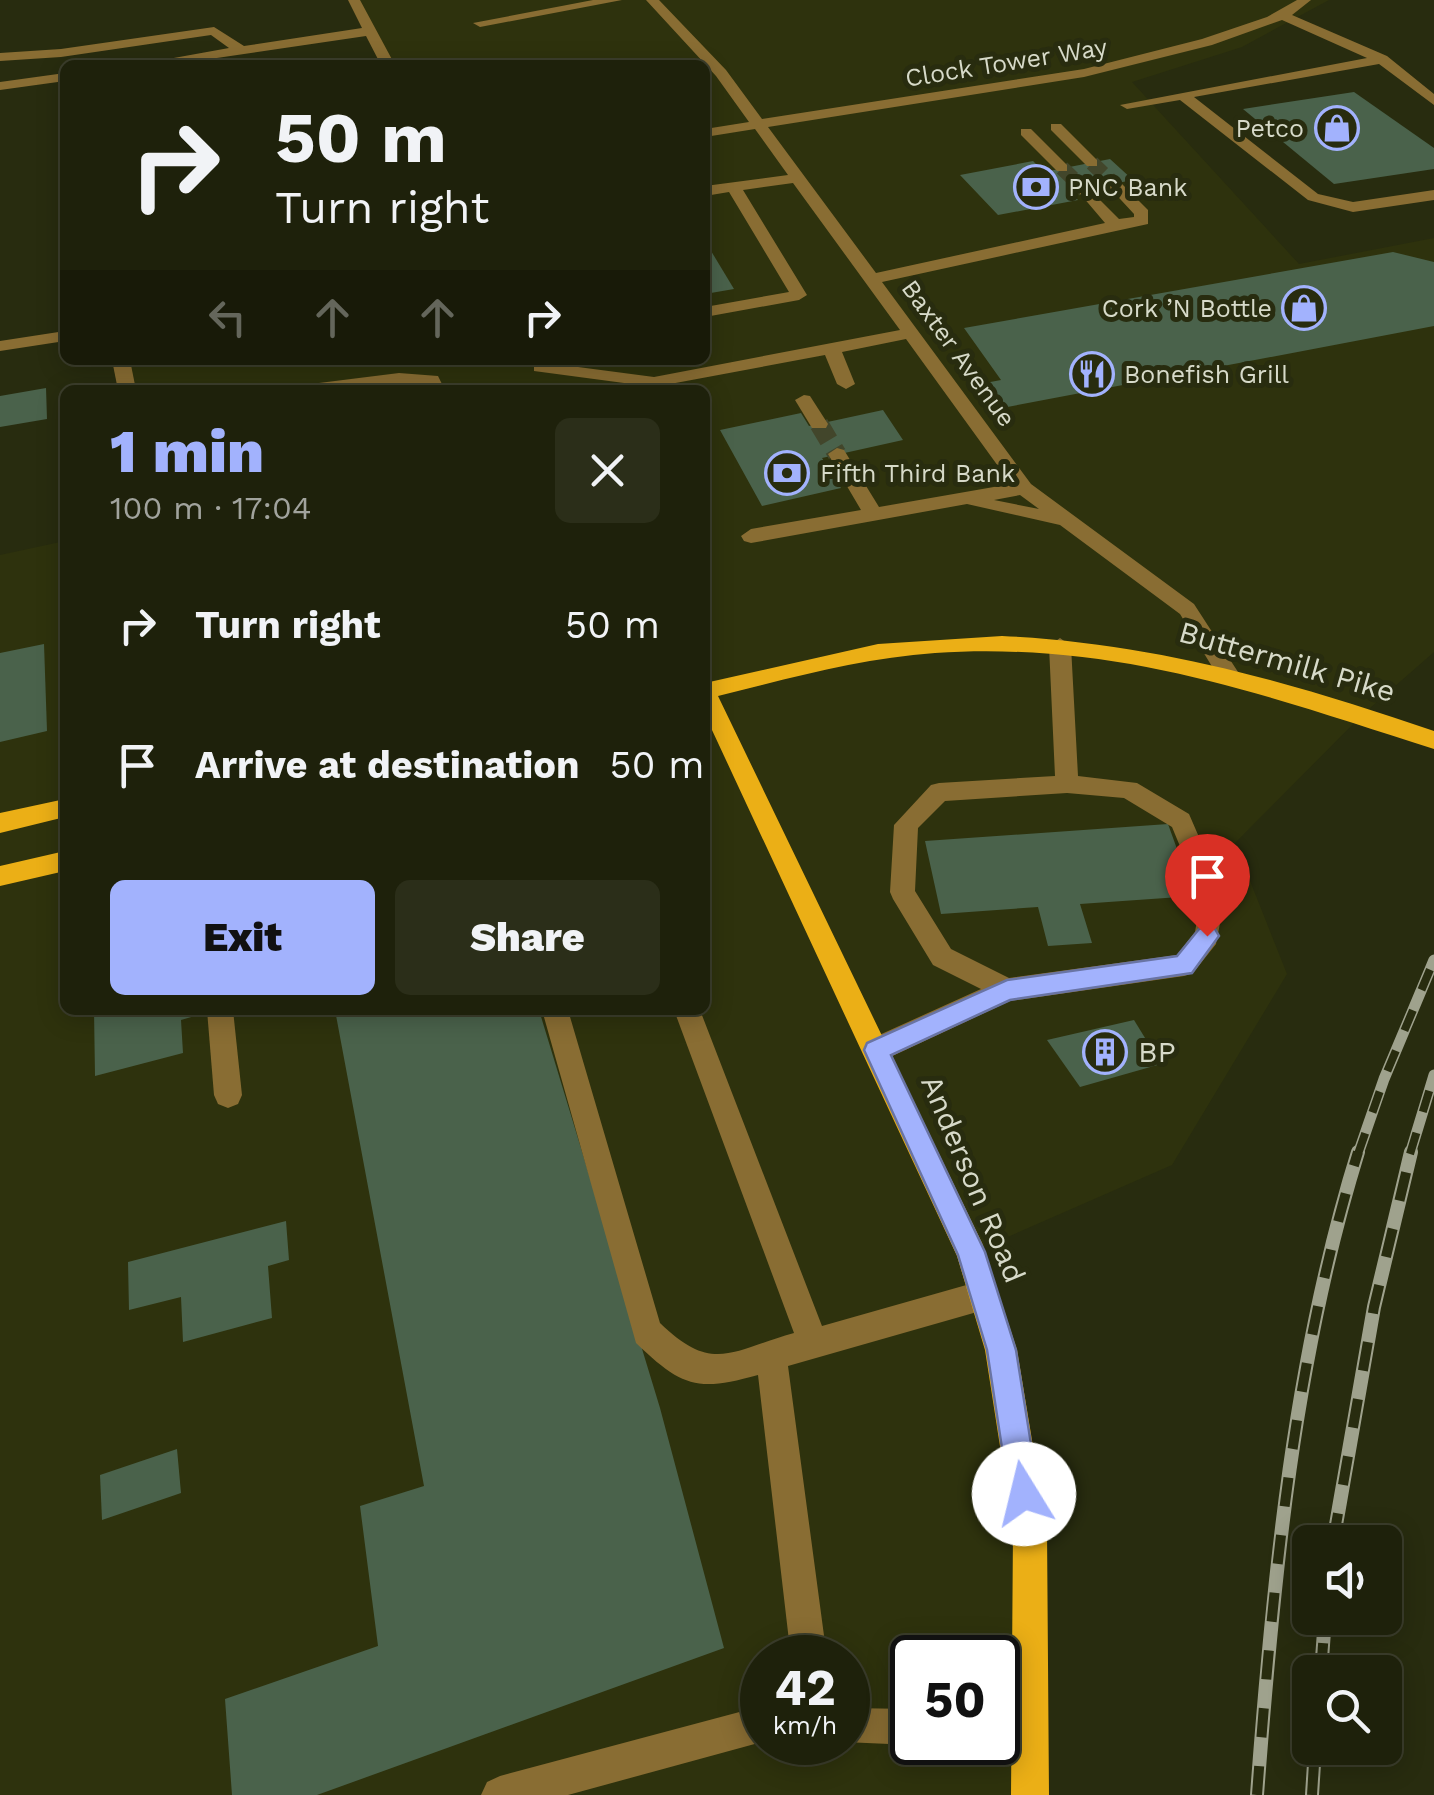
<!DOCTYPE html>
<meta charset="utf-8">
<style>
body{margin:0;font-family:"Work Sans",sans-serif;background:#2b2e19;color:#f1f3f6;height:100vh;display:flex;flex-direction:column;font-size:38px;white-space:nowrap}
*{box-sizing:border-box;margin:0}
p{font-size:32px;color:#a1a39d}
.icon{flex:none;width:55px;height:55px;fill:none;stroke:currentColor;stroke-width:2;stroke-linecap:round;stroke-linejoin:round}
.map{position:relative;flex:1;overflow:hidden}
.side{position:absolute;left:60px;top:385px;width:650px;height:630px;display:flex;flex-direction:column;background:#1e210b;border-radius:15px;box-shadow:0 5px 25px #0003,0 0 0 2px #3c3e2c}
.side>*{flex:none}
.hud{position:absolute;left:60px;top:60px;width:650px;height:305px;border-radius:15px;box-shadow:0 5px 25px #0003,0 0 0 2px #3c3e2c;background:#1e210b;color:#f1f3f6;overflow:hidden}
.fabs{position:absolute;left:1292px;top:1525px;display:grid;gap:20px}
.fabs a{display:grid;place-items:center;width:110px;height:110px;border-radius:15px;background:#1e210b;box-shadow:0 5px 25px #0003,0 0 0 2px #3c3e2c;font-size:50px}
.speed{position:absolute;left:740px;top:1635px;display:flex;gap:20px;font-size:50px;font-weight:700;text-align:center}
.speed>*{display:grid;place-content:center;width:130px;height:130px;border-radius:50%;background:#1e210b;box-shadow:0 5px 25px #0003,0 0 0 2px #3c3e2c;line-height:1}
.speed small{font-size:25px;font-weight:400}
.speed .limit{border:5px solid #111;border-radius:15px;background:#fff;color:#111}
.pin{position:absolute;display:grid;place-items:center;width:85px;height:85px;color:#fff;margin:-102px -42px;border-radius:50% 50% 50% 0;rotate:-45deg;box-shadow:0 0 10px #0007}
.pin .icon{rotate:45deg}
.me{position:absolute;width:110px;margin:-55px;rotate:351deg;stroke-linejoin:round;filter:drop-shadow(0 0 8px #0008)}
.turn{display:flex;align-items:center;gap:35px;height:210px;padding:0 50px;font-size:45px}
.turn .icon{width:130px;height:130px;stroke-width:2.5}
.turn b{display:block;font-size:70px;line-height:85px}
.lanes{display:flex;align-items:center;height:95px;padding:0 50px;background:#0003;justify-content:center;gap:50px;direction:ltr}
.lanes .off{opacity:.35}
.round{display:grid;place-items:center;flex:none;width:105px;height:105px;border-radius:15px;background:#2b2e19}
.summary{display:flex;align-items:center;justify-content:space-between;height:170px;padding:0 50px}
h1{font-size:60px;font-weight:800;line-height:75px;color:#a2b2fd}
.primary-button{display:flex;gap:20px;margin-top:auto;padding:20px 50px}
.primary-button a{flex:1;height:115px;border-radius:15px;background:#a2b2fd;color:#111;font-size:40px;font-weight:800;line-height:115px;text-align:center}
.primary-button a+a{background:#2b2e19;color:#f1f3f6}
ul{padding:0;list-style:none}
li{display:flex;align-items:center;gap:30px;height:140px;padding:0 50px}
li div{flex:1}
li b{display:block;font-size:38px}
li em{font-style:normal}
.map>svg:first-child{display:block}
</style>
<div class="map">
<svg width="1434" height="1795" viewBox="0 0 1434 1795">
<rect width="100%" height="100%" fill="#282c0f"/>
<!-- built -->
<path fill="#2e320d" fill-rule="evenodd" d="M354,0H1329L1242,47L1132,82L1299,264L1434,238V652L1362,715L1235,843L1287,974L1172,1165L971,1253L1030,1530V1795H0V555L65,541V1010H705V390H124L119,360H705V65H388ZM762,1658H848V1742H762ZM912,1658H998V1742H912Z"/>
<!-- building -->
<g fill="#4a624b">
<path d="M1354,92L1434,148V169L1334,184L1243,109Z"/>
<path d="M1110,159L1133,180L1071,192L1078,200L998,215L960,175L1033,161L1044,172Z"/>
<path d="M705,241L734,289L705,294Z"/>
<path d="M1393,252L1434,262V326L1002,408L985,383L1001,380L964,328Z"/>
<path d="M46,388L47,419L0,427V396Z"/>
<path d="M883,410L903,440L822,458L841,488L762,506L720,430L801,413L809,426Z"/>
<path d="M44,644L47,731L0,742V653Z"/>
<path d="M1168,824L1194,896L1080,904L1092,943L1048,946L1038,907L941,914L925,841Z"/>
<path d="M94,1010H212V1011L181,1020L183,1053L95,1076Z"/>
<path d="M335,1010H539L660,1408L724,1648L317,1795H232L225,1699L378,1646L360,1506L424,1486Z"/>
<path d="M1134,1020L1161,1064L1080,1087L1047,1040Z"/>
<path d="M286,1221L289,1260L268,1266L272,1318L183,1342L181,1297L129,1310L128,1262Z"/>
<path d="M177,1449L181,1493L102,1520L100,1475Z"/>
</g>
<g fill="none" stroke-linecap="round" stroke-linejoin="round">
<!-- minor-tunnel-far1 -->
<g stroke="#42462b" stroke-width="15" stroke-dasharray="15 8" stroke-linecap="butt">
<path d="M1092,163L1114,184"/>
<path d="M1062,168L1085,190"/>
</g>
<!-- minor-tunnel -->
<path stroke="#42462b" stroke-width="19" stroke-dasharray="19 10" stroke-linecap="butt" d="M819,424L837,454"/>
<!-- minor -->
<g fill="#896d33" fill-rule="evenodd">
<path d="M348,0H360L395,65H381L366,36L169,65H135L229,48L211,35L61,57L0,61V53L61,49L214,27L244,46L362,28Z"/>
<path d="M593,0H622L480,27L473,23Z"/>
<path d="M646,0H659L726,70L762,119L1084,69L1202,39L1267,17L1297,0H1311L1292,15L1387,56L1434,94V105L1379,64L1194,97L1318,194L1353,202L1434,190V200L1353,212L1308,200L1180,100L1127,109L1120,105L1367,58L1282,20L1212,45L1084,77L768,127L876,273L1105,223L1077,190L1085,185L1119,219L1134,217V214L1109,187V181H1119L1148,210V224L882,282L1031,484L1194,604L1238,672L1235,678H1219L1180,614L1060,525L967,504L751,543L744,541L741,536L751,529L861,510L828,454L837,448L844,450L879,507L1011,484L906,339L842,352L855,384L846,389L837,384L825,355L654,387L534,371V363L540,362L654,377L900,330L793,183L743,190L807,295L799,300L705,317V307L789,292L729,192L705,196V186L788,175L755,129L705,137V129L749,122L716,76ZM1020,495L1039,509L994,500Z"/>
<path d="M65,73V81L0,90V82Z"/>
<path d="M1051,124H1061L1097,160V166H1087L1051,130Z"/>
<path d="M1021,129H1031L1067,165V171H1057L1021,135Z"/>
<path d="M65,331V341L0,351V341Z"/>
<path d="M112,360H130L136,390H118Z"/>
<path d="M399,373L438,376L445,390L399,383L346,390H294L303,385Z"/>
<path d="M804,395L810,396L828,424L826,428H812L795,400Z"/>
<path d="M1060,638L1071,646L1078,776L1137,783L1189,814L1225,897L1216,944L1193,973L1184,976L1010,1001L886,1059L876,1062L866,1059L862,1050L866,1041L981,989L933,965L893,899L890,892L894,825L931,785L939,783L1055,776L1049,646ZM1067,793L1124,798L1172,827L1201,897L1195,932L1177,955L1009,978L951,949L915,891L918,828L945,801Z"/>
<path d="M207,1010H233L242,1095L238,1104L228,1108L218,1104L214,1095Z"/>
<path d="M542,1010H568L660,1323C713,1374 730,1351 794,1333L674,1010H700L822,1326L984,1280L995,1284L999,1295L995,1306L984,1310L788,1366L827,1658H791L758,1375C697,1392 682,1387 636,1343Z"/>
<path d="M762,1706V1742L568,1795H481L487,1782L500,1776Z"/>
<path d="M848,1708L912,1709V1742H918L912,1745L844,1742H848Z"/>
<path d="M998,1710L1030,1711L1043,1716L1048,1729L1043,1742L1030,1747L989,1742H998Z"/>
</g>
<!-- major -->
<g fill="#ebaf16" fill-rule="evenodd">
<path d="M1002,636C1153,643 1292,682 1434,731V749C1264,695 1118,641 935,653C862,658 790,678 718,696L982,1243L1017,1350L1047,1530L1049,1795H1011L1013,1530L985,1350L957,1256L705,715V683L878,644Z"/>
<path d="M65,799V817L0,833V813Z"/>
<path d="M65,851V871L0,886V866Z"/>
</g>
<!-- rail-far1 casing -->
<g stroke="#9fa28d" stroke-width="11">
<g id="rail-far1">
<path d="M1358,1154L1384,1079L1434,960"/>
<path d="M1410,1154L1434,1075"/>
</g>
</g>
<!-- rail casing -->
<g stroke="#9fa28d" stroke-width="14">
<g id="rail">
<path d="M1333,1542L1374,1307L1411,1152"/>
<path d="M1321,1672L1325,1618"/>
<path d="M1257,1795C1273,1580 1294,1358 1358,1152"/>
<path d="M1312,1795L1315,1748"/>
</g>
</g>
<!-- rail-far1 -->
<use href="#rail-far1" stroke="#282c0f" stroke-width="8" stroke-dasharray="22" stroke-linecap="butt"/>
<!-- rail -->
<use href="#rail" stroke="#282c0f" stroke-width="10" stroke-dasharray="29" stroke-linecap="butt"/>
</g>
<!-- route -->
<path fill="#a2b2fd" stroke="#6974a4" stroke-width="2.5" d="M1207,926L1215,929L1219,936L1192,973L1010,1000L891,1055L985,1252L1016,1350L1039,1494L1035,1505L1024,1509L1013,1505L1009,1494L987,1350L958,1255L864,1050L867,1043L1007,980L1177,956L1199,929Z"/>
<!-- icons -->
<defs>
<g id="shop-ring" transform="scale(2.25)"><circle r="9.5" fill="#282c0f" stroke="#a2b2fd" stroke-width="1.5"/><path d="M-5-2.5h2.3a2.7 3.5 0 0 1 5.4 0H5L5.5 6h-11ZM-1.5-2.5h3a1.5 2.3 0 0 0-3 0Z" fill="#a2b2fd"/></g>
<g id="bank-ring" transform="scale(2.25)"><circle r="9.5" fill="#282c0f" stroke="#a2b2fd" stroke-width="1.5"/><path d="M-6-4H6V4H-6ZM0-2.3a2.3 2.3 0 1 0 0 4.6a2.3 2.3 0 1 0 0-4.6Z" fill="#a2b2fd"/></g>
<g id="restaurant-ring" transform="scale(2.25)"><circle r="9.5" fill="#282c0f" stroke="#a2b2fd" stroke-width="1.5"/><path d="M-5-6h1v4h1v-4h1v4h1v-4h1v5L-1.5 .5V6h-2V.5L-5-1ZM5-6V6H3V1.5H1.5Q1.5-4 5-6Z" fill="#a2b2fd"/></g>
<g id="building-ring" transform="scale(2.25)"><circle r="9.5" fill="#282c0f" stroke="#a2b2fd" stroke-width="1.5"/><path d="M-4-6H4V6H1V3H-1V6H-4ZM-2.5-4.3h1.7v1.8h-1.7ZM.8-4.3h1.7v1.8H.8ZM-2.5-1h1.7V.8h-1.7ZM.8-1h1.7V.8H.8Z" fill="#a2b2fd"/></g>
</defs>
<g fill-rule="evenodd">
<use href="#shop-ring" x="1337" y="128"/>
<use href="#bank-ring" x="1036" y="187"/>
<use href="#shop-ring" x="1304" y="308"/>
<use href="#restaurant-ring" x="1092" y="374"/>
<use href="#bank-ring" x="787" y="473"/>
<use href="#building-ring" x="1105" y="1052"/>
</g>
<g text-anchor="middle" stroke-width="10" stroke-linejoin="round" paint-order="stroke">
<!-- far-street labels -->
<g font-size="25" fill="#d7dac9" stroke="#282c0f">
<text transform="translate(1006 62) rotate(-9)" y="9">Clock Tower Way</text>
<text transform="translate(959 353) rotate(54)" y="9">Baxter Avenue</text>
</g>
<!-- far-poi labels -->
<g font-size="25" fill="#d7dac9" stroke="#282c0f" text-anchor="start">
<text x="1304" y="137" text-anchor="end">Petco</text>
<text x="1068" y="196">PNC Bank</text>
<text x="1272" y="317" text-anchor="end">Cork ’N Bottle</text>
<text x="1124" y="383">Bonefish Grill</text>
<text x="820" y="482">Fifth Third Bank</text>
</g>
<!-- street labels -->
<g font-size="30" fill="#d7dac9" stroke="#282c0f">
<text transform="translate(1287 662) rotate(16)" y="10">Buttermilk Pike</text>
<text transform="translate(973 1179) rotate(67)" y="10">Anderson Road</text>
</g>
<!-- poi labels -->
<g font-size="30" fill="#d7dac9" stroke="#282c0f" text-anchor="start">
<text x="1138" y="1062">BP</text>
</g>
</g>
</svg>
<div class="fabs">
<a><svg class="icon" aria-label="sound" viewBox="0 0 24 24"><path d="M4 9h4l5-4v14l-5-4H4zM17 9q2 3 0 6"/></svg></a>
<a><svg class="icon" aria-label="search" viewBox="0 0 24 24"><circle cx="10" cy="10" r="6"/><path d="M15 15l6 6"/></svg></a>
</div>
<div class="speed"><div>42<small>km/h</small></div><div class="limit">50</div></div>
<div class="pin" style="left:1207px;top:936px;background:#d93025"><svg class="icon" aria-label="arrive" viewBox="0 0 24 24"><path d="M6 21V4h12l-3 4 3 4H6"/></svg></div>
<svg class="me" style="left:1024px;top:1494px" viewBox="-20 -20 40 40"><circle r="19" fill="#fff"/><path d="M0-13L10 11 0 6-10 11z" fill="#a2b2fd"/></svg>
<div class="hud">
<div class="turn"><svg class="icon" aria-label="right" viewBox="0 0 24 24"><path d="M7 20v-9h11M14 6l5 5-5 5"/></svg><div><b>50 m</b>Turn right</div></div>
<div class="lanes"><svg class="icon off" aria-label="left" viewBox="0 0 24 24"><path d="M17 20v-9H6M10 6l-5 5 5 5"/></svg><svg class="icon off" aria-label="ahead" viewBox="0 0 24 24"><path d="M12 20V5M6 11l6-6 6 6"/></svg><svg class="icon off" aria-label="ahead" viewBox="0 0 24 24"><path d="M12 20V5M6 11l6-6 6 6"/></svg><svg class="icon" aria-label="right" viewBox="0 0 24 24"><path d="M7 20v-9h11M14 6l5 5-5 5"/></svg></div>
</div>
<section class="side">
<div class="summary"><div><h1>1 min</h1><p>100 m · 17:04</p></div><a class="round"><svg class="icon" aria-label="close" viewBox="0 0 24 24"><path d="M6 6l12 12M18 6L6 18"/></svg></a></div>
<ul>
<li><svg class="icon" aria-label="right" viewBox="0 0 24 24"><path d="M7 20v-9h11M14 6l5 5-5 5"/></svg><div><b>Turn right</b></div><em>50 m</em></li>
<li><svg class="icon" aria-label="arrive" viewBox="0 0 24 24"><path d="M6 21V4h12l-3 4 3 4H6"/></svg><div><b>Arrive at destination</b></div><em>50 m</em></li>
</ul>
<div class="primary-button"><a>Exit</a><a>Share</a></div>
</section>
</div>
